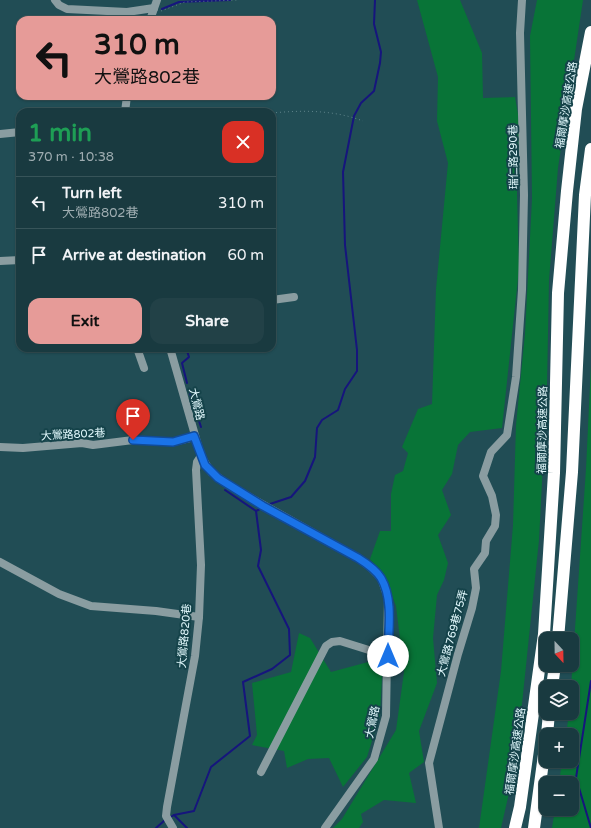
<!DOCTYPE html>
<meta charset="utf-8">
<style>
body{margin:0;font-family:"Varela Round","Noto Sans TC",sans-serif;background:#224147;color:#f1f3f6;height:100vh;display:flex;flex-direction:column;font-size:15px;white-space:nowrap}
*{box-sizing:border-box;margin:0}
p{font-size:13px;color:#9fadb1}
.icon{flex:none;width:22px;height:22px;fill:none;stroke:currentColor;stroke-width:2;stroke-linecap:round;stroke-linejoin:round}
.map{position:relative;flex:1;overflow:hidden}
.side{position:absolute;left:16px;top:108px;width:260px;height:244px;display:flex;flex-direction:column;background:#193a40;border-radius:12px;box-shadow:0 1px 3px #0004,0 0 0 1px #375459}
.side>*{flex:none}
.guide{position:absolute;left:16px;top:16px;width:260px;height:84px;border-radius:12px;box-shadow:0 1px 3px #0004,0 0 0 1px #375459;background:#e69b98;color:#111;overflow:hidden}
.needle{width:26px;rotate:158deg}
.buttons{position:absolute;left:539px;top:632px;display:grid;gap:8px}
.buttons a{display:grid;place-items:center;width:40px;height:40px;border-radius:8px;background:#193a40;box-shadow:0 1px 3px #0004,0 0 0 1px #375459;font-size:20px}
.pin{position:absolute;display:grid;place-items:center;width:34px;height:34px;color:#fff;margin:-41px -17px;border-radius:50% 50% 50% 0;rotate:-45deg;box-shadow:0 0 4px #0007}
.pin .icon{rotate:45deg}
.me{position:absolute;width:44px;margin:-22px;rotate:0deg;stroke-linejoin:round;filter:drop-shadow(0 0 3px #0008)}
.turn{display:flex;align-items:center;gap:14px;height:84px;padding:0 12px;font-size:18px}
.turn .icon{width:52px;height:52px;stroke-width:2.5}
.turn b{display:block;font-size:28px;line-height:34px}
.round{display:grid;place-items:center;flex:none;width:42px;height:42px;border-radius:12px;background:#224147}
.summary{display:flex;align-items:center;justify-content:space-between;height:68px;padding:0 12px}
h1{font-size:24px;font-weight:800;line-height:30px;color:#1e9e55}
.primary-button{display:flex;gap:8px;margin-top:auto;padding:8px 12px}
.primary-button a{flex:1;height:46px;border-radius:12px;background:#e69b98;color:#111;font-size:16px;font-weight:800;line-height:46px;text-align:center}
.primary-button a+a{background:#224147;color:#f1f3f6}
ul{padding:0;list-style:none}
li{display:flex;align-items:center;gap:12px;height:52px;padding:0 12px;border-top:1px solid #375459}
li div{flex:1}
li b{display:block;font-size:15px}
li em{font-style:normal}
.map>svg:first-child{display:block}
</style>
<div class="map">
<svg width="591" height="828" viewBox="0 0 591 828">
<rect width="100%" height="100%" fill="#214d55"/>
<!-- green -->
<g fill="#087437">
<path d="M417,0H460L482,53L483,98L515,97L519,120L517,194L519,269L502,428L470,432L458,445L452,474L442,490L451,515L438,535L448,563L444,580L437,595L433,638L437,683L419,731L424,762L409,773L416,803L384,800L361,814L363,822L359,828H333L342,819L396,730L404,672L396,606L385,577L370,559L380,531H391V494L395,475L403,471L408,453L402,447L418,409L432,404L436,289L448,163L437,121L438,77Z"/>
<path d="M537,0H583L558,168L549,280L547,386L539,540L516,762L501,828H479L501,671L513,525L516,425L525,334L532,199L530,36Z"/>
<path d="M591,365V828H552L555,809H572V783H559L562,761H572V735H566L569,713H572L571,687L586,469Z"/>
<path d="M299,633L310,638L331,672L383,658L380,715L367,757L343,787L329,758L308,759L287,768L284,751L252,745L257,735L252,683L291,672Z"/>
</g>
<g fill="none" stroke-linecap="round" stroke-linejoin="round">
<!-- stream -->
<g stroke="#16157d" stroke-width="2">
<path d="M162,9L179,2L230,0"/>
<path d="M272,114H273"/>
<path d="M186,348L189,357L182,363L187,383"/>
<path d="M190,393L201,427"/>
<path d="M225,490L256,511"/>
<path d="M267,505L291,497L305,481L315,457L317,428L322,420L338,410L345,389L357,371V350L345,245L343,172L354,116L361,103L374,91L380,63L381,52L374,24L375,0"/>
<path d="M174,815L187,828"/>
<path d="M169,818L174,815L194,811L211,767L250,736L243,682L272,669L290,655L289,629L258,566L261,550L256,511L264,507"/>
<path d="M156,828L165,820"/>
<path d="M591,828L576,778L591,681"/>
</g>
<!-- path -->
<g stroke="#5f848b" stroke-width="1" stroke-dasharray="1 3" stroke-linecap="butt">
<path d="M161,11L185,2L238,0"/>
<path d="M272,113C303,110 334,110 363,121"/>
</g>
<!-- minor -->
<g stroke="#8a9da1" stroke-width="8">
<path d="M55,0L59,5L67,9L127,12L154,8"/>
<path d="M150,20L157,0"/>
<path d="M125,112L127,96"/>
<path d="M0,134L20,132"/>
<path d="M0,261L20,260"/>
<path d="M272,300L294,297"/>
<path d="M137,348L144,368"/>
<path d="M170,348L201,456L211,472L230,486L358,558L370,567L381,578L388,598L386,716L374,759L325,828"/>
<path d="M0,447L23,448L82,443L93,445L133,440L173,442L194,437"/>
<path d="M0,562L59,594L91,606L156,611L199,617"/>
<path d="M261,772L326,646L332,642L340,641L388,656"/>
<path d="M173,828L166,816L167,807L195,656L199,617L201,565L196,470L197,462L201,456"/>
<path d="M439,828L429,763L458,654L472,608L476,588L474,569L485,553L486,541L495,526L496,515L492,496L483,476L491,452L507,435L516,377L522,290L524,195L520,33L522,0"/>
</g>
<!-- highway -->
<g stroke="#fff" stroke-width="12">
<path d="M558,639L572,472L585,195L591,149"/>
<path d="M552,687L555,665"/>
<path d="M547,735L549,713"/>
<path d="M515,828L520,807L544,634L554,473L558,293L567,191L576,109L591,32"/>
<path d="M534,828L546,740"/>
</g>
</g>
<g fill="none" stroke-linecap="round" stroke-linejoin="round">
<!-- route casing -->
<g stroke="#114b97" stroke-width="10">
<path id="route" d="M133,440L173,442L194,436L205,465L218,478L263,506L358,558C366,563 376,570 381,578C394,600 388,632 388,656"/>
</g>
<!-- route -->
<use href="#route" stroke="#1a73e8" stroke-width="7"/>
</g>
<g text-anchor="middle" stroke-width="4" stroke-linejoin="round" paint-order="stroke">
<!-- street labels -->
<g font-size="11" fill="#e2f9fd" stroke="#15434a">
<text transform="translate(566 105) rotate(-81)" y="4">福爾摩沙高速公路</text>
<text transform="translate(513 157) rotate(-91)" y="4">瑞仁路290巷</text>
<text transform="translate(197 404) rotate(76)" y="4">大鶯路</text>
<text transform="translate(542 430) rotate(-89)" y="4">福爾摩沙高速公路</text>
<text transform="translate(73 434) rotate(-3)" y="4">大鶯路802巷</text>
<text transform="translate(452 633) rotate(-75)" y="4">大鶯路769巷75弄</text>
<text transform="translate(184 636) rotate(-85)" y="4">大鶯路820巷</text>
<text transform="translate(372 722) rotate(-78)" y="4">大鶯路</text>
<text transform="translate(515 751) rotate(-82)" y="4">福爾摩沙高速公路</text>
</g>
</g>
</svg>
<div class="buttons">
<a><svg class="needle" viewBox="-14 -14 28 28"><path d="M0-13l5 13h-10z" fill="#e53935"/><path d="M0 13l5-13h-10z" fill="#9fadb1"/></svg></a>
<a><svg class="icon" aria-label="layers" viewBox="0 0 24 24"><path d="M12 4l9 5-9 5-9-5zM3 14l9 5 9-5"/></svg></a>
<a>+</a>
<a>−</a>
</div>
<div class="pin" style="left:133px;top:440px;background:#d93025"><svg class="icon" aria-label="arrive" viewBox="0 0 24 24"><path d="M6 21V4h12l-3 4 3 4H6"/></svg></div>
<svg class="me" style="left:388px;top:656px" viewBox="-20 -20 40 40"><circle r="19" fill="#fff"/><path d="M0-13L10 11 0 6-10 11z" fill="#1a73e8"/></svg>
<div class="guide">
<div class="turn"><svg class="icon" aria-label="left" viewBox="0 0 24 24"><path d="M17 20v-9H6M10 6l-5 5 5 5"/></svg><div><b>310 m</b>大鶯路802巷</div></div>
</div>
<section class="side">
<div class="summary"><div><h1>1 min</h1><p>370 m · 10:38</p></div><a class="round" style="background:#d93025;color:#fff"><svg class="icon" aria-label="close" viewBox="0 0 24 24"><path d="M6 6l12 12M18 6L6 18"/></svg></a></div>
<ul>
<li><svg class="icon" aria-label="left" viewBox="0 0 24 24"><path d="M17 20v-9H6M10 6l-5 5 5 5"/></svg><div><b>Turn left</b><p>大鶯路802巷</p></div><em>310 m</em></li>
<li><svg class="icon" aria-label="arrive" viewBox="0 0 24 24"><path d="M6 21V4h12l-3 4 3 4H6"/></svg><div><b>Arrive at destination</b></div><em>60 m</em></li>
</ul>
<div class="primary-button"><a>Exit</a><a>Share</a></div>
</section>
</div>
